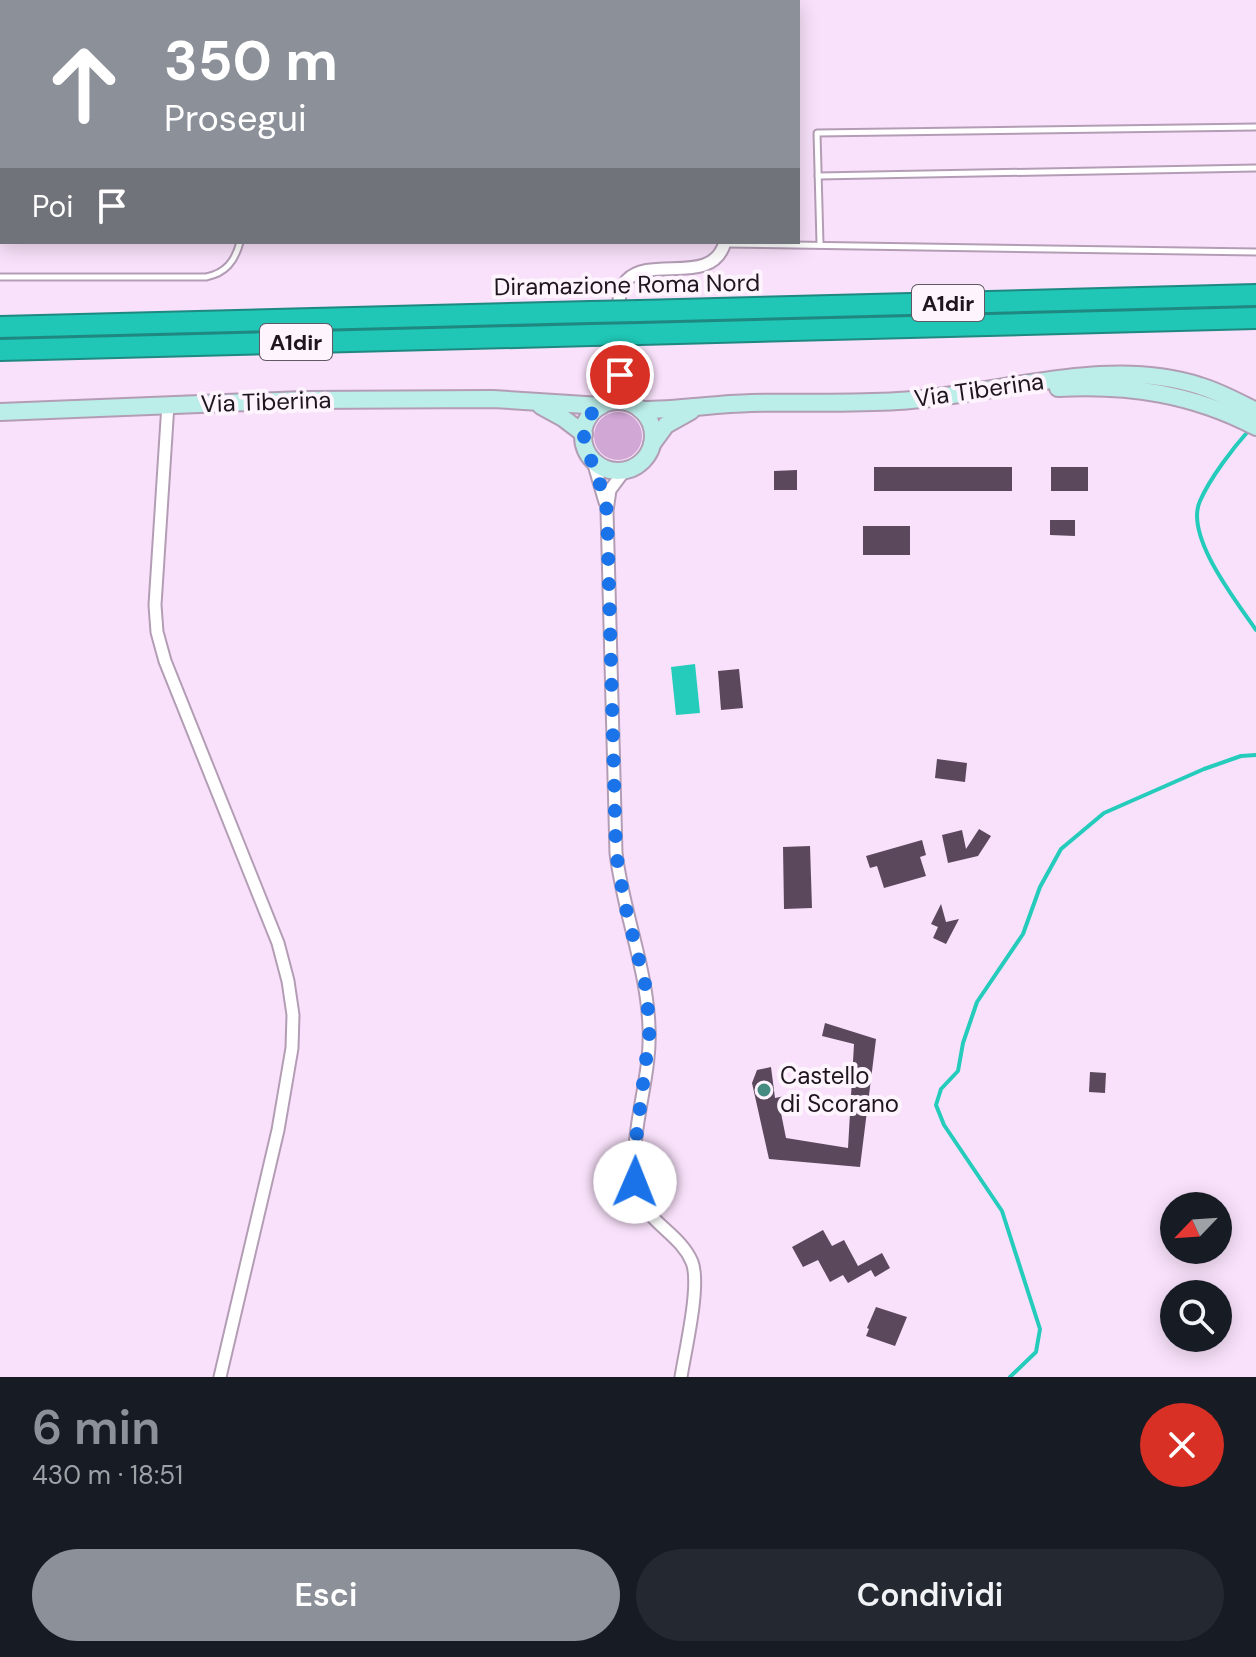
<!DOCTYPE html>
<html lang="it">
<meta charset="utf-8">
<style>
body{margin:0;font-family:"DM Sans",sans-serif;background:#242831;color:#f1f3f6;height:100vh;display:flex;flex-direction:column;font-size:30px;white-space:nowrap}
*{box-sizing:border-box;margin:0}
p{font-size:26px;color:#9ea1a6}
.icon{flex:none;width:44px;height:44px;fill:none;stroke:currentColor;stroke-width:2;stroke-linecap:round;stroke-linejoin:round}
.map{position:relative;height:1377px;overflow:hidden}
.sheet{display:flex;flex-direction:column;background:#171b24;flex:1}
.sheet>*{flex:none}
.hud{position:absolute;left:0px;top:0px;width:800px;height:244px;box-shadow:0 4px 20px #0003;background:#8c9099;color:#fff;overflow:hidden}
.needle{width:52px;rotate:245deg}
.controls{position:absolute;left:1160px;top:1192px;display:grid;gap:16px}
.controls a{display:grid;place-items:center;width:72px;height:72px;border-radius:50%;background:#171b24;box-shadow:0 4px 20px #0003;font-size:40px}
.pin{position:absolute;display:grid;place-items:center;width:68px;height:68px;color:#fff;margin:-34px;border:4px solid #fff;border-radius:50%;box-shadow:0 2px 8px #0007}
.me{position:absolute;width:88px;margin:-44px;rotate:1deg;stroke-linejoin:round;filter:drop-shadow(0 0 6px #0008)}
.turn{display:flex;align-items:center;gap:28px;height:168px;padding:0 32px;font-size:36px}
.turn .icon{width:104px;height:104px;stroke-width:2.5}
.turn b{display:block;font-size:56px;line-height:68px}
.then{display:flex;align-items:center;height:76px;padding:0 32px;background:#0003;gap:16px;font-size:30px}
.round{display:grid;place-items:center;flex:none;width:84px;height:84px;border-radius:42px;background:#242831}
.summary{display:flex;align-items:center;justify-content:space-between;height:136px;padding:0 32px}
h1{font-size:48px;font-weight:600;line-height:60px;color:#8c9099}
.primary-button{display:flex;gap:16px;margin-top:auto;padding:16px 32px}
.primary-button a{flex:1;height:92px;border-radius:48px;background:#8c9099;color:#fff;font-size:32px;font-weight:600;line-height:92px;text-align:center}
.primary-button a+a{background:#242831;color:#f1f3f6}
.map>svg:first-child{display:block}
</style>
<div class="map">
<svg width="1256" height="1377" viewBox="0 0 1256 1377">
<rect width="100%" height="100%" fill="#f9e1fb"/>
<!-- green -->
<circle fill="#d0a7d5" cx="618" cy="436" r="24"/>
<!-- water -->
<path fill="#25ccbc" d="M695,664L700,713L676,715L671,667Z"/>
<g fill="none" stroke-linecap="round" stroke-linejoin="round">
<!-- stream -->
<g stroke="#25ccbc" stroke-width="4">
<path d="M1250,429C1233,448 1210,478 1200,501C1184,536 1237,602 1256,630"/>
<path d="M1010,1377L1036,1352L1040,1329L1002,1211L944,1125L936,1105L941,1089L958,1071L963,1043L977,1002L1023,934L1040,887L1061,849L1104,813L1204,769L1241,756L1256,755"/>
</g>
</g>
<!-- building -->
<g fill="#5b485d">
<rect x="874" y="467" width="138" height="24"/>
<rect x="1051" y="467" width="37" height="24"/>
<path d="M797,470V490H774V471Z"/>
<path d="M1050,520H1075V536L1050,535Z"/>
<rect x="863" y="526" width="47" height="29"/>
<path d="M739,669L743,708L721,710L718,671Z"/>
<path d="M937,759L967,763L965,782L935,778Z"/>
<path d="M979,829L991,836L978,856L948,863L942,835L962,830L966,849Z"/>
<path d="M922,840L926,855L920,857L926,876L884,888L877,866L870,868L866,856Z"/>
<path d="M810,846L812,908L784,909L783,847Z"/>
<path d="M941,904L946,922L959,919L946,944L933,938L938,927L931,924Z"/>
<path d="M825,1023L876,1039L860,1167L769,1159L752,1083L757,1070L771,1067L775,1098L785,1096L787,1112L781,1113L786,1138L848,1148L854,1044L822,1036Z"/>
<path d="M1090,1072L1106,1073L1105,1093L1089,1092Z"/>
<path d="M823,1230L832,1246L844,1240L858,1266L882,1253L890,1268L875,1277L871,1270L848,1283L843,1275L830,1282L818,1260L803,1267L792,1247Z"/>
<path d="M876,1307L907,1317L895,1346L866,1336L869,1329L867,1328Z"/>
</g>
<g fill="none" stroke-linecap="round" stroke-linejoin="round">
<!-- lane casing -->
<g stroke="#b39db5" stroke-width="9">
<g id="lane">
<path d="M818,176L1256,168"/>
<path d="M725,244L1256,252"/>
<path d="M820,244L817,133L1256,127"/>
<path d="M0,277H206C226,273 235,261 240,242"/>
</g>
</g>
<!-- street casing -->
<g stroke="#b39db5" stroke-width="15">
<g id="street">
<path d="M712,0V2"/>
<path d="M620,375L630,403"/>
<path d="M610,402C614,392 619,382 620,372C621,349 611,297 627,280C651,255 713,287 725,242"/>
<path d="M168,404L155,605L157,632L165,661L278,943L288,981L293,1015L292,1048L278,1130L220,1377"/>
<path d="M592,458L605,502"/>
<path d="M625,470L610,490L607,511L616,853C623,912 647,968 649,1027C652,1079 628,1132 636,1185C641,1221 679,1231 692,1262C701,1285 685,1351 681,1377"/>
</g>
</g>
<!-- secondary casing -->
<g stroke="#b39db5" stroke-width="20">
<g id="secondary">
<path d="M1058,388C1128,384 1193,394 1256,427"/>
<circle cx="618" cy="436" r="35"/>
<path d="M541,406L563,418L584,434"/>
<path d="M641,410C678,410 714,404 751,403C800,402 849,404 898,401C994,396 1106,355 1200,386C1220,392 1238,402 1256,411"/>
<path d="M0,412L302,400L493,399L601,406"/>
<path d="M652,444L666,425L691,411"/>
</g>
</g>
<!-- highway casing -->
<g stroke="#1f8881" stroke-width="24">
<g id="highway">
<path d="M640,311L1256,295"/>
<path d="M0,327L590,312"/>
<path d="M640,334L1256,318"/>
<path d="M0,350L592,335"/>
</g>
</g>
<!-- lane -->
<use href="#lane" stroke="#fff" stroke-width="5"/>
<!-- street -->
<use href="#street" stroke="#fff" stroke-width="11"/>
<!-- secondary -->
<use href="#secondary" stroke="#bceee9" stroke-width="16"/>
<!-- highway -->
<use href="#highway" stroke="#20c6b6" stroke-width="20"/>
<!-- highway-bridge casing -->
<g stroke="#1f8881" stroke-width="24" stroke-linecap="butt">
<g id="highway-bridge">
<path d="M590,312L640,311"/>
<path d="M592,335L640,334"/>
</g>
</g>
<!-- highway-bridge -->
<use href="#highway-bridge" stroke="#20c6b6" stroke-width="20"/>
</g>
<g fill="none" stroke-linecap="round" stroke-linejoin="round">
<!-- route -->
<path stroke="#1a73e8" stroke-width="14" stroke-dasharray="0 25.2" d="M620,375L610,402L592,413L586,423L584,434V443L598,477L607,511L616,853L625,905L645,984L650,1028L636,1140L635,1182"/>
</g>
<!-- markers -->
<circle fill="#468b82" stroke="#fef4fe" stroke-width="3" cx="764" cy="1090" r="8"/>
<g text-anchor="middle" stroke-width="8" stroke-linejoin="round" paint-order="stroke">
<!-- shield labels -->
<g fill="#fef4fe" stroke="#615962" stroke-width="2">
<rect x="912" y="285" width="72" height="36" rx="6"/>
<rect x="260" y="324" width="72" height="36" rx="6"/>
</g>
<g font-size="22" font-weight="bold" fill="#1e161f">
<text x="948" y="311">A1dir</text>
<text x="296" y="350">A1dir</text>
</g>
<!-- street labels -->
<g font-size="24" fill="#1e161f" stroke="#fef4fe">
<text transform="translate(627 285) rotate(-1)" y="8">Diramazione Roma Nord</text>
<text transform="translate(979 390) rotate(-8)" y="8">Via Tiberina</text>
<text transform="translate(266 402) rotate(-2)" y="8">Via Tiberina</text>
</g>
<!-- poi labels -->
<g font-size="24" fill="#1e161f" stroke="#fef4fe" text-anchor="start">
<text x="780" y="1084">Castello<tspan x="780" dy="28">di Scorano</tspan></text>
</g>
</g>
</svg>
<div class="controls">
<a><svg class="needle" viewBox="-14 -14 28 28"><path d="M0-13l5 13h-10z" fill="#e53935"/><path d="M0 13l5-13h-10z" fill="#9ea1a6"/></svg></a>
<a><svg class="icon" aria-label="search" viewBox="0 0 24 24"><circle cx="10" cy="10" r="6"/><path d="M15 15l6 6"/></svg></a>
</div>
<div class="pin" style="left:620px;top:375px;background:#d93025"><svg class="icon" aria-label="arrive" viewBox="0 0 24 24"><path d="M6 21V4h12l-3 4 3 4H6"/></svg></div>
<svg class="me" style="left:635px;top:1182px" viewBox="-20 -20 40 40"><circle r="19" fill="#fff"/><path d="M0-13L10 11 0 6-10 11z" fill="#1a73e8"/></svg>
<div class="hud">
<div class="turn"><svg class="icon" aria-label="ahead" viewBox="0 0 24 24"><path d="M12 20V5M6 11l6-6 6 6"/></svg><div><b>350 m</b>Prosegui</div></div>
<div class="then">Poi<svg class="icon" aria-label="arrive" viewBox="0 0 24 24"><path d="M6 21V4h12l-3 4 3 4H6"/></svg></div>
</div>
</div>
<section class="sheet">
<div class="summary"><div><h1>6 min</h1><p>430 m · 18:51</p></div><a class="round" style="background:#d93025;color:#fff"><svg class="icon" aria-label="close" viewBox="0 0 24 24"><path d="M6 6l12 12M18 6L6 18"/></svg></a></div>
<div class="primary-button"><a>Esci</a><a>Condividi</a></div>
</section>
